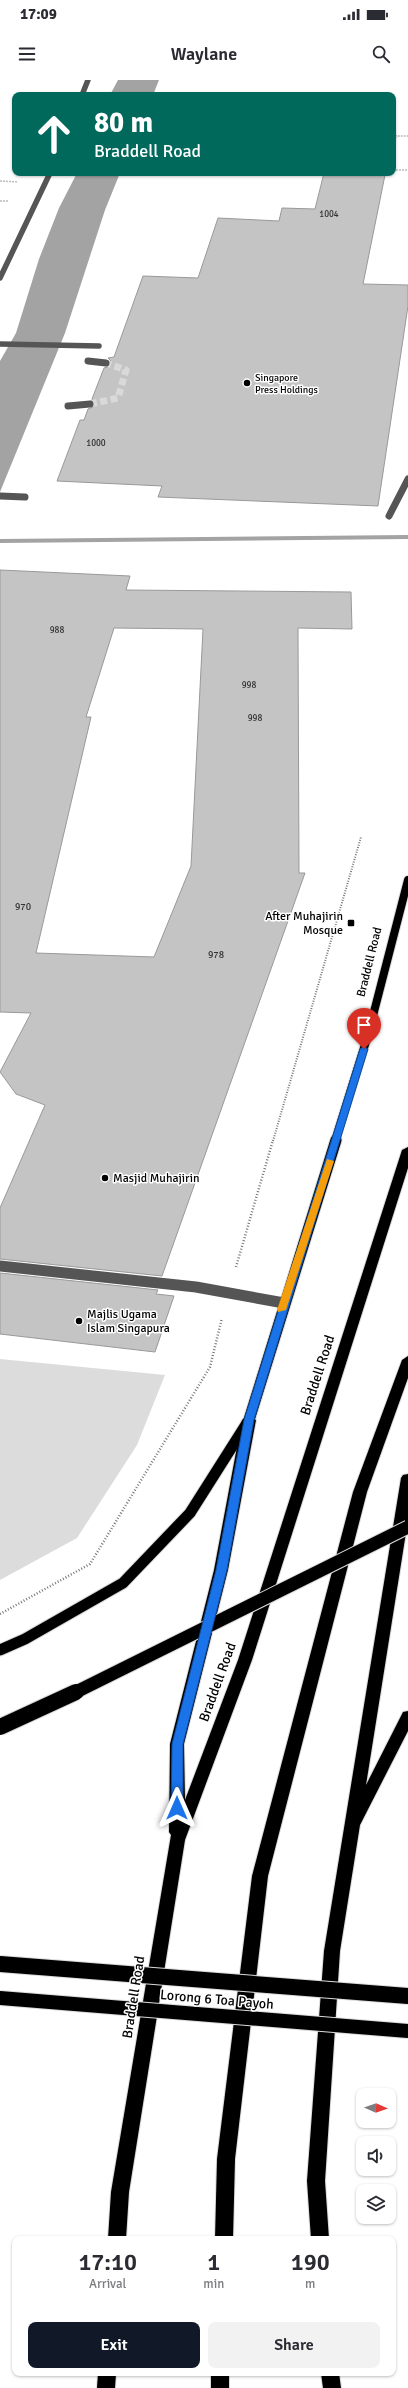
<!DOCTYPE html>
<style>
body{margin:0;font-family:Signika,sans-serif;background:#f2f2f3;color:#2b2b33;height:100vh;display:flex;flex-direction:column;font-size:15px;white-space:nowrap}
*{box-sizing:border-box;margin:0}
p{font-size:13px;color:#7c7c81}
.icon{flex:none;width:22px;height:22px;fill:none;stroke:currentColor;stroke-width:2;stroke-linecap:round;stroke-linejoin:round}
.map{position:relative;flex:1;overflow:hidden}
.details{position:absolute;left:12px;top:2156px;width:384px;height:140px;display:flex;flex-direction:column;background:#fff;border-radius:8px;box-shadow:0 1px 3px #0004}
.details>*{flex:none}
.top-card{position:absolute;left:12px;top:12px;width:384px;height:84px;border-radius:8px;box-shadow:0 1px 3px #0004;background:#00695c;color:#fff;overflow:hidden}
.needle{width:26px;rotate:92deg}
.buttons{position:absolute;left:356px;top:2008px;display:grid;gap:8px}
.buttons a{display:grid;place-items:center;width:40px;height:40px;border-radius:8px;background:#fff;box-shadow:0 1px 3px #0004;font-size:20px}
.pin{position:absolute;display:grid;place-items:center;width:34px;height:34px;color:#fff;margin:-41px -17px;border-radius:50% 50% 50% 0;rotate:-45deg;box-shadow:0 0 4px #0007}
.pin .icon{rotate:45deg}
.me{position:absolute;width:44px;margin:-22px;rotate:0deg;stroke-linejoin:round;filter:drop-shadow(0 0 3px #0008)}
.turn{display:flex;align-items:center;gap:14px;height:84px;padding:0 16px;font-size:18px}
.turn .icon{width:52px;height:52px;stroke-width:2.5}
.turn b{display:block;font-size:28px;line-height:34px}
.eta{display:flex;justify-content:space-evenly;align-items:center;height:68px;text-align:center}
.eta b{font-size:24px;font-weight:600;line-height:28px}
.action{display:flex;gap:8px;margin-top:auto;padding:8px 16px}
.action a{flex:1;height:46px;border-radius:8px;background:#111827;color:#fff;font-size:16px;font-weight:600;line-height:46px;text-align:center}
.action a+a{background:#f2f2f3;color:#2b2b33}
.status{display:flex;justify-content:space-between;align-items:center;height:28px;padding:0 20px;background:#fff;direction:ltr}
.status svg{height:11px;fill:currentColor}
header{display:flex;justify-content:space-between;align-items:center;height:52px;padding:0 16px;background:#fff;font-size:18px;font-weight:600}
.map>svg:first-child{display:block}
</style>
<div class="status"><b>17:09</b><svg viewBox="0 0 49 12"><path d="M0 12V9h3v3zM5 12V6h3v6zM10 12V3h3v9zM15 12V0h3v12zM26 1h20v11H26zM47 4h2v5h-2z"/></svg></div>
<header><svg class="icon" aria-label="menu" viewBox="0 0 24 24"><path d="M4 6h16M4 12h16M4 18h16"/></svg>Waylane<svg class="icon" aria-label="search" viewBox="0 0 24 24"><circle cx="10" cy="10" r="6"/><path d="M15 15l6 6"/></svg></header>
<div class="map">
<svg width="408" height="2308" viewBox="0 0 408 2308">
<rect width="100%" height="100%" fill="#fff"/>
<!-- green -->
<path fill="#dcdcdc" d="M0,1279L165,1295L137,1365L77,1458L0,1500Z"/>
<!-- water -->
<g fill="#a3a3a3">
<path d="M118,0H159L153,15H110Z"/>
<path d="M77,93H120L105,130L65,253L0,412V281L16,253L39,179L59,128Z"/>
</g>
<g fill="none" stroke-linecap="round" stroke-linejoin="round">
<!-- stream -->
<path fill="#a3a3a3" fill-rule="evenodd" d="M408,455V459L0,463V459Z"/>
</g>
<!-- building -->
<g fill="#c4c4c4" stroke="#999" fill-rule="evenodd">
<path d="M324,93L385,95L363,204L408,205V226L378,426L158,417L162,406L57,401L80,340H84L88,329L95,326L92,319L104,288L110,286L111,281L108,278L114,277L143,196L198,198L218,138L279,141L282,128L315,129Z"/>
<path d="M0,490L130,496L126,510L351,512L352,549L298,548L299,793H305L162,1196L0,1179V1128L45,1025L16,1014L0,992L31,933L0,932ZM114,548L203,549L191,786L154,877L36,873L91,637H86Z"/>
<path d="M0,1193L158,1210L156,1214L174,1216L155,1272L0,1254Z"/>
</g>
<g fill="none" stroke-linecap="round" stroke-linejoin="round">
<!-- minor-tunnel -->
<path stroke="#d9d9d9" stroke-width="7" stroke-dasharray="7 3.5" stroke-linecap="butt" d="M90,324L118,318L126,290L106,283"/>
<!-- major-far1 casing -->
<g stroke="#dbdbdb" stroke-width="10">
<path id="major-far1" d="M335,1061L368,955L408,800"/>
</g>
<!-- major casing -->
<g stroke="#dbdbdb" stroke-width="13">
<path id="major" d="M0,1570L25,1559L123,1503L190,1433L249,1340L336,1060"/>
</g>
<!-- highway casing -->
<g stroke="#dbdbdb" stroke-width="2">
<g id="highway">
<path d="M408,1067V1088L252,1580L185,1760L129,2112L126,2159H108L111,2112L171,1755L169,1752L170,1664L214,1490L242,1340L249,1336L256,1340L228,1490L184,1664L185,1720L238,1580L402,1070Z"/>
<path d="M408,1276V1298L367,1412L268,1796L235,2079L233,2159H215L217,2079L252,1796L353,1412L402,1280Z"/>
<path d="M408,1394V1440L366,1705L401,1636L403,1632L408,1631V1651L360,1745L340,1871L325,2101L329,2159H311L307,2101L324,1871L401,1398L403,1395Z"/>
<path d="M98,2293H116L115,2308H97Z"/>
<rect x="211" y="2293" width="18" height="15"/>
<path d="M321,2293H339L341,2308H323Z"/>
</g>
</g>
<!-- path-far2 -->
<g stroke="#777" stroke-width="1.5" stroke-dasharray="0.5 1" stroke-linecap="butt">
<path d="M393,61L397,56H408"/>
<path d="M393,90H408"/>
<path d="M0,101L18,102"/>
<path d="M0,121H9"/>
</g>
<!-- path-far1 -->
<path stroke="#777" stroke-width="2" stroke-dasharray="1 1.5" stroke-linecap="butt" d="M273,1061L361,757"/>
<!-- path -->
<g stroke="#777" stroke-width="2.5" stroke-dasharray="1 2" stroke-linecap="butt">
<path d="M236,1187L273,1060"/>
<path d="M0,1534L90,1484L210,1287L222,1238"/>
</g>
<!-- minor-far2 -->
<g stroke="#555" stroke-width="5.5">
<path d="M82,15L88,0"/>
<path d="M0,198L50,93"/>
<path d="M0,264L99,266"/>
</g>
<!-- minor-far1 -->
<g stroke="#555" stroke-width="7">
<path d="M88,281L106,283"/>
<path d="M68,326L90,324"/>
<path d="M0,416L25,417"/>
<path d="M389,436L408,399"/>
</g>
<!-- minor -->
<path stroke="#555" stroke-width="11" d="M0,1186L196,1207L284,1223"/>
<!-- major-far1 -->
<use href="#major-far1" stroke="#000" stroke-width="8"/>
<!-- major -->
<use href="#major" stroke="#000" stroke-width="11"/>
<!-- highway -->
<use href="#highway" fill="#000" fill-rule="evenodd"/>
<!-- major-bridge casing -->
<g stroke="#dbdbdb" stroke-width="16" stroke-linecap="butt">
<path id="major-bridge" d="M0,1918L408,1951"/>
</g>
<!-- highway-bridge-far1 casing -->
<g stroke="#dbdbdb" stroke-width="15" stroke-linecap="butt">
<path id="highway-bridge-far1" d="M74,1613L408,1447"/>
</g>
<!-- highway-bridge casing -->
<g stroke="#dbdbdb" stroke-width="18" stroke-linecap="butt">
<g id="highway-bridge">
<path d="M0,1647L76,1612"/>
<path d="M0,1884L408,1916"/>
</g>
</g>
<!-- major-bridge -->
<use href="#major-bridge" stroke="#000" stroke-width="14"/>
<!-- highway-bridge-far1 -->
<use href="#highway-bridge-far1" stroke="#000" stroke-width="13"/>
<!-- highway-bridge -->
<use href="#highway-bridge" stroke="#000" stroke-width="16"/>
</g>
<!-- route -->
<path fill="#1a73e8" stroke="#114b97" d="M364,966L368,969L254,1340L227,1490L183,1664V1728L177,1732L171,1728L172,1664L216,1490L244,1340L360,969Z"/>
<!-- slow -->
<path fill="#f59e0b" d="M327,1079L334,1081L286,1230L278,1232L277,1230Z"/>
<!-- markers -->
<g fill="#000" stroke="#fff" stroke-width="1.5">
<circle cx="247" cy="303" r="4"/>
<rect x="347" y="839" width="8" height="8" rx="2"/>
<circle cx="105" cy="1098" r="4"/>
<circle cx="79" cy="1241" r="4"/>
</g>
<g text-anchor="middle" stroke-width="3" stroke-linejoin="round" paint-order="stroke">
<!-- far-number labels -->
<g font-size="9" fill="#313131">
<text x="329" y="137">1004</text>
<text x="96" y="366">1000</text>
<text x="57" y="553">988</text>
<text x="249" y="608">998</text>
<text x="255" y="641">998</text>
</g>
<!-- far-poi labels -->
<g font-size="10" fill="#000" stroke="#fff" text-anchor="start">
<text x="255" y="301">Singapore<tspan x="255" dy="12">Press Holdings</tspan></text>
</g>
<!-- number labels -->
<g font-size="10" fill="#313131">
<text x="23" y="830">970</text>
<text x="216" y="878">978</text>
</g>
<!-- poi labels -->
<g font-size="12" fill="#000" stroke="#fff" text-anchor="start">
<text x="343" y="840" text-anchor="end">After Muhajirin<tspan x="343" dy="14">Mosque</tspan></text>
<text x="113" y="1102">Masjid Muhajirin</text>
<text x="87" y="1238">Majlis Ugama<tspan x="87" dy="14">Islam Singapura</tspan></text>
</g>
<!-- street labels -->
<g font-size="12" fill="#000" stroke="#fff">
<text transform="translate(369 882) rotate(-76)" y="4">Braddell Road</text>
</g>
<!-- near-street labels -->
<g font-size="14" fill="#000" stroke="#fff">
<text transform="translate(317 1295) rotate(-72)" y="5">Braddell Road</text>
<text transform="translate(217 1602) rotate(-70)" y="5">Braddell Road</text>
<text transform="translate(133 1917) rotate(-81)" y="5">Braddell Road</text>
<text transform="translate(217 1919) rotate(5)" y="5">Lorong 6 Toa Payoh</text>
</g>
</g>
</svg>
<div class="buttons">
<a><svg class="needle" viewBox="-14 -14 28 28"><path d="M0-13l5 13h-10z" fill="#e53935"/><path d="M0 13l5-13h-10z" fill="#7c7c81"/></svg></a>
<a><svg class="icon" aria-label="sound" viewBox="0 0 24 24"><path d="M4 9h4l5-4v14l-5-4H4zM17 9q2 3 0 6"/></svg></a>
<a><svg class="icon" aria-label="layers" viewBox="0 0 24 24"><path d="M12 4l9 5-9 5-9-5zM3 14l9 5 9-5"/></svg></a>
</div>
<div class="pin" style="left:364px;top:969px;background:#d93025"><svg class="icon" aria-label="arrive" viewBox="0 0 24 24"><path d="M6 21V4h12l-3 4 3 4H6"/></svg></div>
<svg class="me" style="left:177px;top:1728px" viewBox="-20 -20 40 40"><path d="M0-17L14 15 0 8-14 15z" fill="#1a73e8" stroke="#fff" stroke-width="4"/></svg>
<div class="top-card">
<div class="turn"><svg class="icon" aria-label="ahead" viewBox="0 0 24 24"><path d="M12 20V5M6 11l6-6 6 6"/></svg><div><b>80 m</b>Braddell Road</div></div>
</div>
<section class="details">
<div class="eta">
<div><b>17:10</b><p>Arrival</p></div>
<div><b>1</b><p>min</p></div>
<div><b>190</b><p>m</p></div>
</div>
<div class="action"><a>Exit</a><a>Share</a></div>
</section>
</div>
